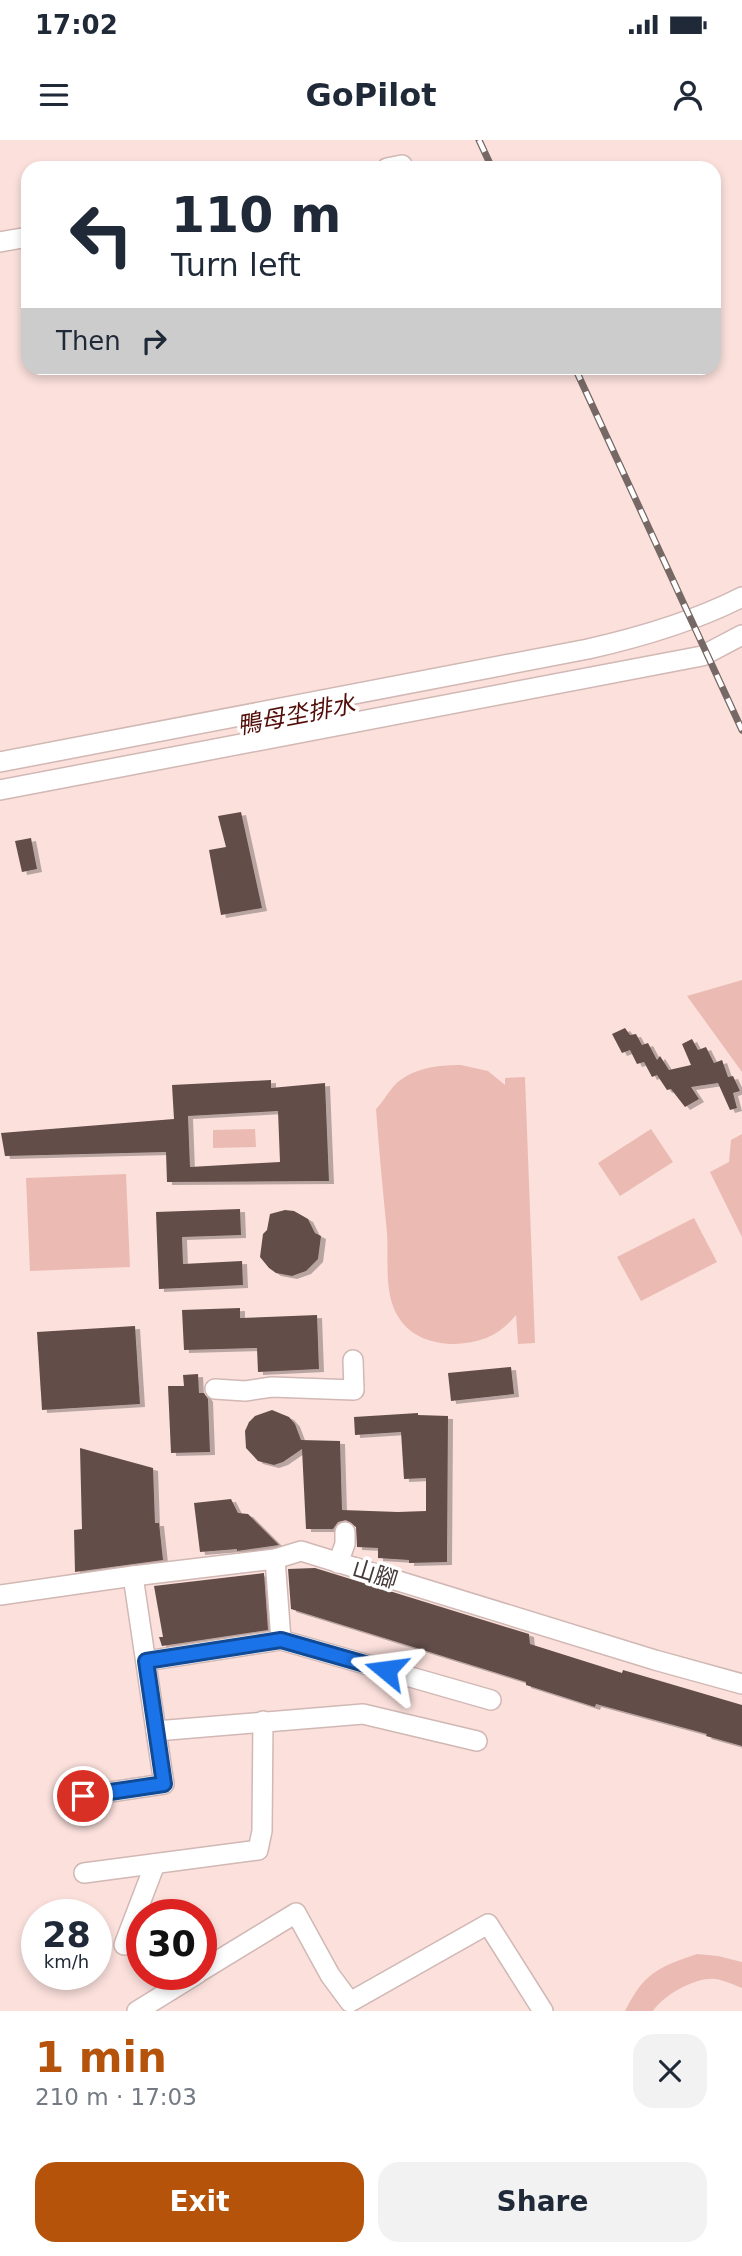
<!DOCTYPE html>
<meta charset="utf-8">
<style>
body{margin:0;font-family:"DejaVu Sans","Noto Sans TC",sans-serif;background:#f2f2f3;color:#1f2937;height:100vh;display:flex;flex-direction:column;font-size:26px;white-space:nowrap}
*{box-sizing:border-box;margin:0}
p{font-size:23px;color:#747a83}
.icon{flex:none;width:38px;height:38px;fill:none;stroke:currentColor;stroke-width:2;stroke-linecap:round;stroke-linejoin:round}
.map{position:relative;height:1871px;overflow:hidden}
.details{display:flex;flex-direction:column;background:#fff;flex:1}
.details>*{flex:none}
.top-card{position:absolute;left:21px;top:21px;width:700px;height:214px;border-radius:21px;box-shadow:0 4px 10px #0003;background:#fff;color:#1f2937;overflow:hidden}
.speed{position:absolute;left:21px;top:1759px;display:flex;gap:14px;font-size:35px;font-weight:700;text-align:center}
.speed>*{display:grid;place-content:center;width:91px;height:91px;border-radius:50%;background:#fff;box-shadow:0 4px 10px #0003;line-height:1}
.speed small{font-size:18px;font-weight:400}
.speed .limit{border:10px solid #d22;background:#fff;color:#111}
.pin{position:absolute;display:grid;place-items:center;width:60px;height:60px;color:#fff;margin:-30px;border:4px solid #fff;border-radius:50%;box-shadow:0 2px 7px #0007}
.me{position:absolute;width:77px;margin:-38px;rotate:286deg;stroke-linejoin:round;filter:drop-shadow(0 0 5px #0008)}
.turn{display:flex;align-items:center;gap:24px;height:147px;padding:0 35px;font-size:32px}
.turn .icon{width:91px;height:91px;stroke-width:2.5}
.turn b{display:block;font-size:49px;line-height:60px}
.then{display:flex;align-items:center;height:66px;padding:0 35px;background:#0003;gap:14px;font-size:26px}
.round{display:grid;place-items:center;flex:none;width:74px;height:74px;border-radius:21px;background:#f2f2f3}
.head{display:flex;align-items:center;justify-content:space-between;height:119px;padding:0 35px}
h1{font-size:42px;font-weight:600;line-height:52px;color:#b45309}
.primary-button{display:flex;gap:14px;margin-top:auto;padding:14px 35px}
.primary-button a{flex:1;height:80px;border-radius:21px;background:#b45309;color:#fff;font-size:28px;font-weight:600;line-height:80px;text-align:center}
.primary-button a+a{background:#f2f2f3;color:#1f2937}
.status{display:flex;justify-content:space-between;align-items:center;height:49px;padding:0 35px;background:#fff;direction:ltr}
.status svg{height:19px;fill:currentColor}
header{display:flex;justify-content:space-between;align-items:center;height:91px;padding:0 35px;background:#fff;font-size:32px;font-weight:600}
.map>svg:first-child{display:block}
</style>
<div class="status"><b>17:02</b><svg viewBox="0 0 49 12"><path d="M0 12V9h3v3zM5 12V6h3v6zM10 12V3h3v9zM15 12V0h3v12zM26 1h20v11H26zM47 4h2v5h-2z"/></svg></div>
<header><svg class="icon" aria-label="menu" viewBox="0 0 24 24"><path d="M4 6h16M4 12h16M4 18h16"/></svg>GoPilot<svg class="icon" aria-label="person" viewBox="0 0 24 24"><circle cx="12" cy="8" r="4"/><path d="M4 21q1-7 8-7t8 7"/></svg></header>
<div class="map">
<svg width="742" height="1871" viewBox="0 0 742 1871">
<defs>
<filter id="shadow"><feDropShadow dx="5" dy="3" stdDeviation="0" flood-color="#0004"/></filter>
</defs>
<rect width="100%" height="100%" fill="#fbe0dc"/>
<!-- green -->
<g fill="#ebbbb3">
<path d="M742,840V932L687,856Z"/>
<path d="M461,925L488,931L505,945V938L525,937L535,1203L518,1204L516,1175C500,1195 481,1203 455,1204C433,1204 411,1197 399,1178C383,1154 389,1120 387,1093C383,1052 379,1011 376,969C383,962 387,954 393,947C410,928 437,925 461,925Z"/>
<path d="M255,989L256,1007L213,1008V990Z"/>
<path d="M651,989L673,1022L620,1056L598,1023Z"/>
<path d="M742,994V1097L710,1032L729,1022L731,1000Z"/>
<path d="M126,1034L130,1127L30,1131L26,1038Z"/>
<path d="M694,1078L717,1122L641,1161L617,1117Z"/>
<path d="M697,1814L718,1816L742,1822V1848C734,1845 724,1840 715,1839C695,1837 664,1855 653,1871H625C645,1832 657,1828 697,1814Z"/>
</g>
<!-- building -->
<g fill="#624d49" fill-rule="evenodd" filter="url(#shadow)">
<path d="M241,672L262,768L221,775L209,710L226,707L218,676Z"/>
<path d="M31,698L37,729L22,732L15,701Z"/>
<path d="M625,888L630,895L636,894L642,905L648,903L657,920L660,916L669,930L691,925L682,904L692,899L698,910L706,907L714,923L722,920L728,937L733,936L740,951L733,953L737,968L730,970L718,943L691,947L699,959L685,967L671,949L667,950L657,935L652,937L644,922L637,924L630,910L622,913L612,894Z"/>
<path d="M271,940V948L325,943L329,1041L167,1042L166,1012L5,1016L1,993L174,979L172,945ZM278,971L280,1022L190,1027L188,976Z"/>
<path d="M240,1069L241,1095L182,1097L183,1124L242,1121L243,1145L159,1149L156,1072Z"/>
<path d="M285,1070L294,1071L308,1079L315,1093L321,1096L318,1119L306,1131L292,1136L276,1133L269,1128L260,1117L263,1094L267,1090L270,1074Z"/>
<path d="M240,1168V1178L317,1175L319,1229L258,1232L257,1208L184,1210L182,1170Z"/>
<path d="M135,1186L140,1264L42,1270L37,1192Z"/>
<path d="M511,1227L514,1254L451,1261L448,1233Z"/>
<path d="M198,1234L199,1253H204L208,1259L210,1312L171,1313L168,1246H184L183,1235Z"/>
<path d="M272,1270L289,1277L295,1284L301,1300L340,1301L342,1370L398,1372L426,1371V1338L404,1339L401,1292L355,1295L354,1277L418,1273V1275L448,1276L447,1422L409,1423V1420L378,1418V1408L357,1407L356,1387L346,1380L338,1382L333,1389H306L302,1309L283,1322L274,1325L258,1321L246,1308L245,1291L249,1282L255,1276Z"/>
<path d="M80,1308L153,1328L155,1383H159L163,1420L75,1432L74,1390L82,1389Z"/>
<path d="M231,1359L238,1373L248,1374L279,1405L237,1411V1409L200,1412L194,1363Z"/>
<path d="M315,1428L529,1494L530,1504L622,1533L623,1530L742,1565V1606L706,1596L707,1594L596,1564L595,1567L526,1545V1542L291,1469L288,1429Z"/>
<path d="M264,1433L268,1490L162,1506L159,1497H163L154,1446Z"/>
</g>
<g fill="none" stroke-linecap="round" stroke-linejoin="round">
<!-- minor casing -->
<g stroke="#d1b8b4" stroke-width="22">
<g id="minor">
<path d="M387,28L402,25"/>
<path d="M0,102L28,97"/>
<path d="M0,622L588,509C641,497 693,482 742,457"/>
<path d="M0,650L702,516L742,495"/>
<path d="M215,1249L245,1251L272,1247L354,1250L353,1220"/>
<path d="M275,1419L281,1500"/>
<path d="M338,1423L345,1404V1392"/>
<path d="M133,1436L156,1591L363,1574L477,1601"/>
<path d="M0,1455L133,1436L275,1419L301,1411L655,1520L742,1544"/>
<path d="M146,1521L281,1500L491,1560"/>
<path d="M83,1656L164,1644L156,1591"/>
<path d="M84,1733L258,1710L262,1691L263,1581"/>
<path d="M124,1805L155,1724"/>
<path d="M201,1831L296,1773L330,1835L350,1862L488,1784L543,1871"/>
<path d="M137,1871L197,1834"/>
</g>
</g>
<!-- minor -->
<use href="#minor" stroke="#fff" stroke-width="19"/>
<!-- rail casing -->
<g stroke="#766865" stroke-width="7">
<g id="rail">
<path d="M479,0L492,28"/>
<path d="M575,228L742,590"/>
</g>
</g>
<!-- rail -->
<use href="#rail" stroke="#fff" stroke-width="4.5" stroke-dasharray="13" stroke-linecap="butt"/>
</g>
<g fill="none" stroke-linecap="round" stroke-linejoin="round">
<!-- route casing -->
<g stroke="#114b97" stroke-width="18">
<path id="route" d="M83,1656L164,1644L146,1521L281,1500L386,1530"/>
</g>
<!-- route -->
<use href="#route" stroke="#1a73e8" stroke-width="12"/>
</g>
<g text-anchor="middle" stroke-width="7" stroke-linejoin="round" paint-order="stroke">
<!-- street labels -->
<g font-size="23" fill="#443a38" stroke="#fff">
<text transform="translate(375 1434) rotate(17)" y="8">山腳</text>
</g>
<!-- water labels -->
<g font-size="24" font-style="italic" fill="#520e09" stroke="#fff">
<text transform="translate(296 575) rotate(-11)" y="8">鴨母坔排水</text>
</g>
</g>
</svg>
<div class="speed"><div>28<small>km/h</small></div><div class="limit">30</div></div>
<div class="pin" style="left:83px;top:1656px;background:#d93025"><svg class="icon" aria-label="arrive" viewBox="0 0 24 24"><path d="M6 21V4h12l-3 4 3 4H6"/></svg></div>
<svg class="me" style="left:386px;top:1530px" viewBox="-20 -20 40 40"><path d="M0-17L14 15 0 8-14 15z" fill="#1a73e8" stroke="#fff" stroke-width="4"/></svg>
<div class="top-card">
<div class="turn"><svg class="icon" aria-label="left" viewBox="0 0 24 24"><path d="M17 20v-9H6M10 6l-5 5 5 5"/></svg><div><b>110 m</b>Turn left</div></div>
<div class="then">Then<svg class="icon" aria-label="right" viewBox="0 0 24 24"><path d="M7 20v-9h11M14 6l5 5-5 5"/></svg></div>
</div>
</div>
<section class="details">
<div class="head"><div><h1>1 min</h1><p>210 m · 17:03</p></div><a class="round"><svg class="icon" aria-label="close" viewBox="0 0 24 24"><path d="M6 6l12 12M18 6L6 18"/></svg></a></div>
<div class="primary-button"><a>Exit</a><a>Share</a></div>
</section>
